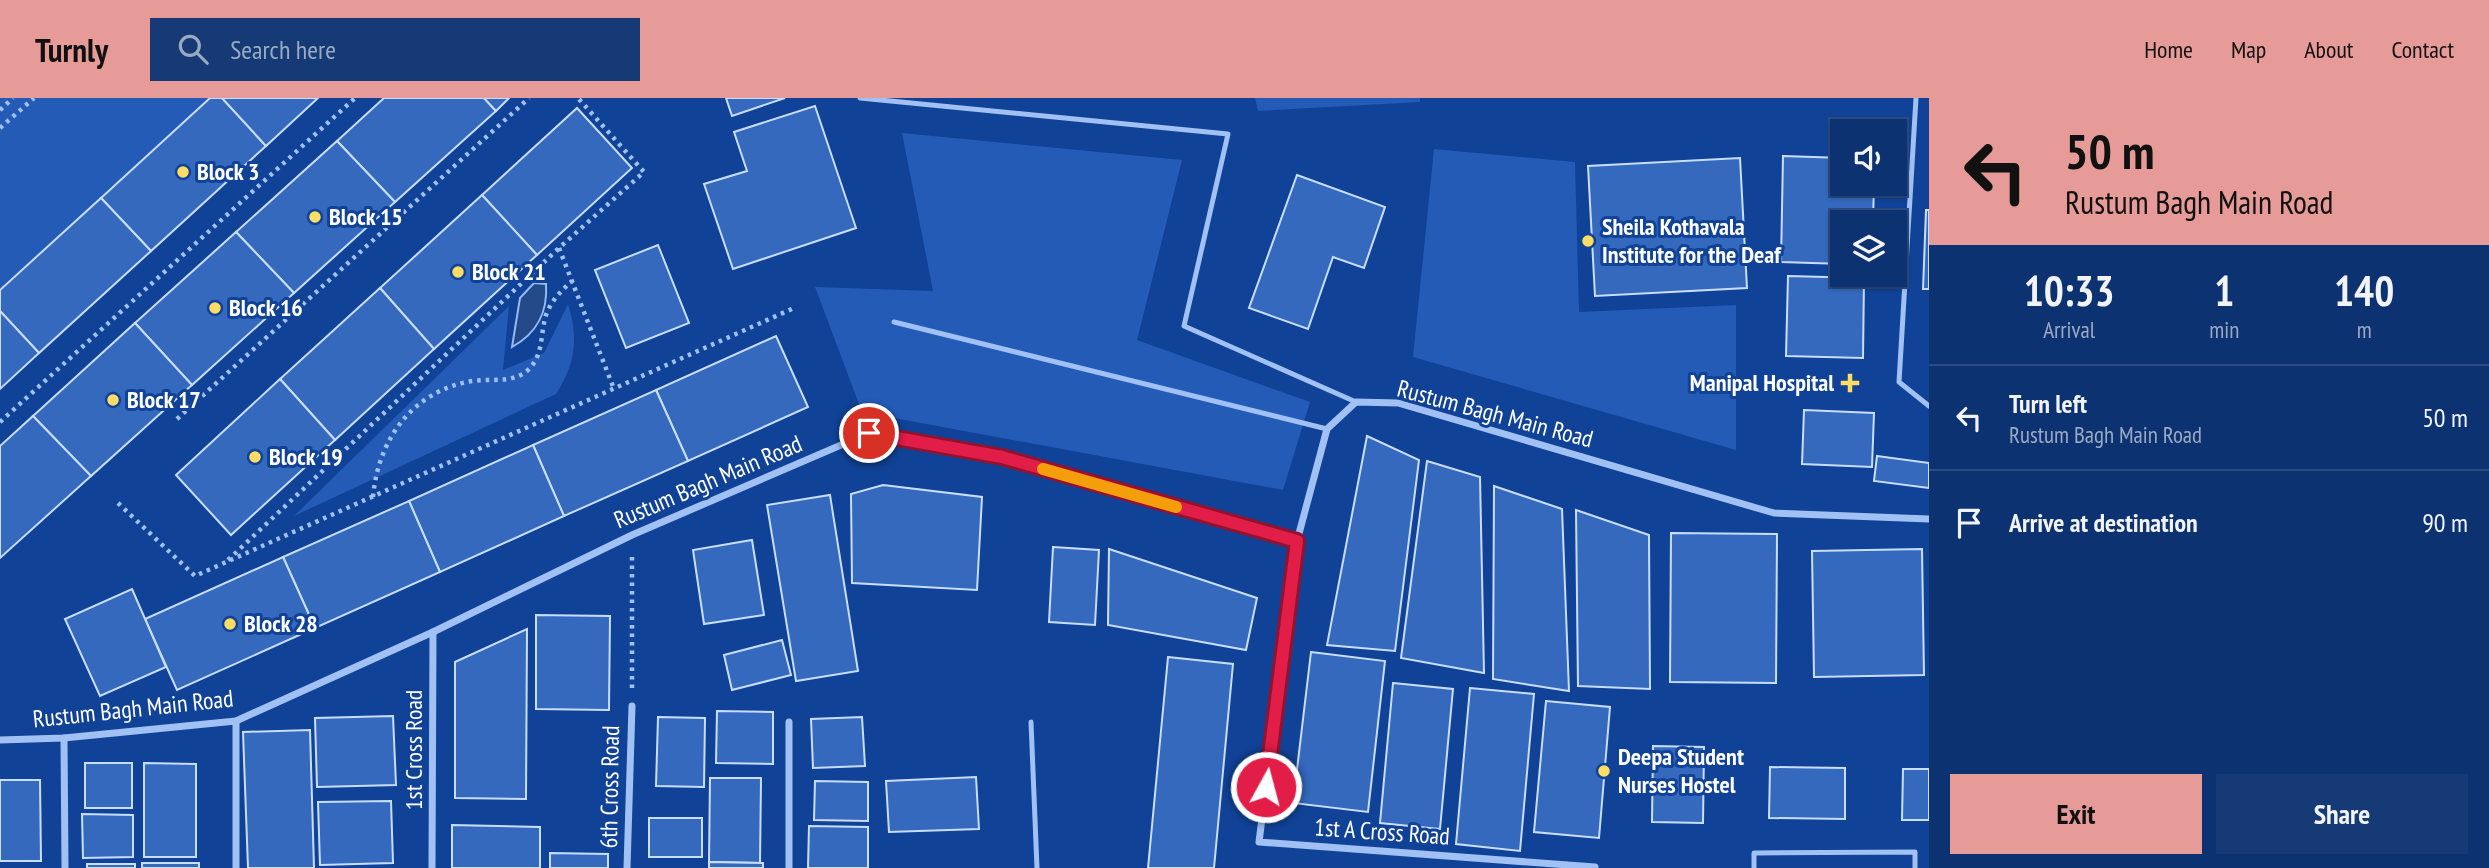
<!DOCTYPE html>
<style>
body{margin:0;font-family:"PT Sans Narrow",sans-serif;background:#153a76;color:#f1f3f6;height:100vh;display:flex;flex-direction:column;font-size:26px;white-space:nowrap}
*{box-sizing:border-box;margin:0}
p{font-size:23px;color:#9aaac3}
.icon{flex:none;width:38px;height:38px;fill:none;stroke:currentColor;stroke-width:2;stroke-linecap:round;stroke-linejoin:round}
.map{position:relative;flex:1;overflow:hidden}
.side{display:flex;flex-direction:column;background:#0c3271;width:560px}
.side>*{flex:none}
.top-card{background:#e69b98;color:#111;overflow:hidden}
.controls{position:absolute;left:1830px;top:21px;display:grid;gap:14px}
.controls a{display:grid;place-items:center;width:77px;height:77px;border-radius:0px;background:#0c3271;box-shadow:0 2px 5px #0004,0 0 0 2px #2c4d84;font-size:35px}
.pin{position:absolute;display:grid;place-items:center;width:60px;height:60px;color:#fff;margin:-30px;border:4px solid #fff;border-radius:50%;box-shadow:0 2px 7px #0007}
.me{position:absolute;width:77px;margin:-38px;rotate:7deg;stroke-linejoin:round;filter:drop-shadow(0 0 5px #0008)}
.turn{display:flex;align-items:center;gap:24px;height:147px;padding:0 21px;font-size:32px}
.turn .icon{width:91px;height:91px;stroke-width:2.5}
.turn b{display:block;font-size:49px;line-height:60px}
.eta{display:flex;justify-content:space-evenly;align-items:center;height:119px;text-align:center}
.eta b{font-size:42px;font-weight:600;line-height:49px}
.cta{display:flex;gap:14px;margin-top:auto;padding:14px 21px}
.cta a{flex:1;height:80px;border-radius:0px;background:#e69b98;color:#111;font-size:28px;font-weight:600;line-height:80px;text-align:center}
.cta a+a{background:#153a76;color:#f1f3f6}
ul{padding:0;list-style:none}
li{display:flex;align-items:center;gap:21px;height:105px;padding:0 21px;border-top:2px solid #2c4d84}
li div{flex:1}
li b{display:block;font-size:26px}
li em{font-style:normal}
header{display:flex;align-items:center;gap:42px;box-sizing:border-box;height:98px;padding:0 35px;background:#e69b98;color:#111}
header strong{font-size:33px}
nav{display:flex;gap:38px;margin-inline-start:auto;font-size:24px}
.search{width:490px;height:63px;background:#153a76;display:flex;align-items:center;gap:18px;box-sizing:border-box;padding:0 24px;border-radius:0px;color:#9aaac3;font-size:26px}
main{display:flex;flex:1;min-height:0}
.map>svg:first-child{display:block}
</style>
<header>
<strong>Turnly</strong>
<div class="search"><svg class="icon" aria-label="search" viewBox="0 0 24 24"><circle cx="10" cy="10" r="6"/><path d="M15 15l6 6"/></svg>Search here</div>
<nav><a>Home</a><a>Map</a><a>About</a><a>Contact</a></nav>
</header>
<main>
<div class="map">
<svg width="1929" height="770" viewBox="0 0 1929 770">
<rect width="100%" height="100%" fill="#104297"/>
<!-- green -->
<g fill="#235bb7">
<path d="M0,0H210L0,192Z"/>
<path d="M1255,0H1420V4L1258,13Z"/>
<path d="M902,35L1182,62L1137,242L1310,304L1283,392L862,314L815,189L933,193Z"/>
<path d="M1434,51L1575,64L1579,214L1736,207V352L1413,259Z"/>
<path d="M568,206C579,240 575,267 556,296L294,418L509,208L503,272L544,255Z"/>
</g>
<!-- water -->
<path fill="#244989" stroke="#92bbf7" stroke-width="2" d="M534,185L546,186C548,215 537,235 512,249L520,200Z"/>
<!-- building -->
<g fill="#3469be" stroke="#c9ddfe" stroke-width="2">
<path d="M210,0H222L266,48L151,153L101,100Z"/>
<path d="M222,0H318L266,48Z"/>
<path d="M384,0H484L496,13L395,104L337,43Z"/>
<path d="M484,0H509L496,13Z"/>
<path d="M726,0H785L732,18Z"/>
<path d="M815,8L856,130L733,171L704,86L747,73L734,34Z"/>
<path d="M577,10L632,70L537,157L482,97Z"/>
<path d="M337,43L395,104L294,195L236,134Z"/>
<path d="M1783,58L1843,60V86H1874L1873,124H1843V166L1781,164Z"/>
<path d="M1740,60L1747,190L1595,198L1588,68Z"/>
<path d="M1297,77L1385,109L1364,170L1333,159L1308,231L1249,210Z"/>
<path d="M482,97L537,157L434,251L380,190Z"/>
<path d="M101,100L151,153L39,255L0,213V192Z"/>
<path d="M1926,112H1929V191H1923Z"/>
<path d="M236,134L294,195L192,287L135,225Z"/>
<path d="M658,147L689,225L626,250L595,172Z"/>
<path d="M1788,178L1864,180L1863,260L1786,258Z"/>
<path d="M380,190L434,251L335,342L280,281Z"/>
<path d="M0,213L39,255L0,291Z"/>
<path d="M135,225L192,287L91,378L33,318Z"/>
<path d="M776,238L808,309L688,363L656,292Z"/>
<path d="M280,281L335,342L231,437L176,377Z"/>
<path d="M656,292L688,363L564,418L533,347Z"/>
<path d="M1804,312L1874,315L1872,369L1802,366Z"/>
<path d="M33,318L91,378L0,460V348Z"/>
<path d="M1367,338L1419,362L1395,553L1327,547Z"/>
<path d="M533,347L564,418L440,474L409,403Z"/>
<path d="M1877,358L1929,365V390L1874,383Z"/>
<path d="M1427,363L1480,379L1484,575L1401,560Z"/>
<path d="M883,387L982,399L977,492L852,485L851,396Z"/>
<path d="M1494,388L1562,411L1569,593L1493,581Z"/>
<path d="M830,397L858,573L796,583L767,407Z"/>
<path d="M409,403L440,474L315,530L283,459Z"/>
<path d="M1576,412L1649,437L1650,591L1578,588Z"/>
<path d="M1671,435L1777,436L1776,585L1670,584Z"/>
<path d="M752,442L764,517L704,526L693,452Z"/>
<path d="M1053,449L1099,452L1095,527L1049,524Z"/>
<path d="M1109,451L1257,500L1246,552L1108,527Z"/>
<path d="M1922,451L1924,577L1814,579L1812,453Z"/>
<path d="M283,459L315,530L177,592L145,521Z"/>
<path d="M132,491L166,569L100,598L65,521Z"/>
<path d="M536,517L610,518L609,612L536,611Z"/>
<path d="M527,531L526,701L455,700V564Z"/>
<path d="M782,542L791,577L732,592L724,557Z"/>
<path d="M1311,554L1385,563L1368,714L1293,705Z"/>
<path d="M1168,559L1233,566L1214,770H1148Z"/>
<path d="M1393,585L1453,591L1440,731L1380,725Z"/>
<path d="M1470,590L1534,596L1520,753L1456,746Z"/>
<path d="M1546,603L1610,609L1599,740L1534,734Z"/>
<path d="M717,613L773,614V666L716,665Z"/>
<path d="M393,618L396,687L317,689L315,620Z"/>
<path d="M658,619L705,620L704,689L656,688Z"/>
<path d="M862,619L865,668L813,670L811,621Z"/>
<path d="M310,632L314,770H248L243,634Z"/>
<path d="M1653,648L1704,649L1703,725L1652,724Z"/>
<rect x="85" y="665" width="47" height="45"/>
<path d="M144,665L196,666V759H144Z"/>
<path d="M1770,669L1845,670V721L1769,720Z"/>
<path d="M1903,671H1929V722H1902Z"/>
<path d="M976,679L979,731L889,734L886,683Z"/>
<path d="M710,680H761L760,765L709,764Z"/>
<path d="M0,682H40L41,763H0Z"/>
<path d="M815,683L868,684V723L814,722Z"/>
<path d="M391,703L393,765L320,767L318,704Z"/>
<path d="M82,716L133,717V759L83,760Z"/>
<rect x="649" y="720" width="53" height="39"/>
<path d="M452,727L540,729V770H452Z"/>
<path d="M809,728L868,729V770H808Z"/>
<path d="M550,755L608,756V770H550Z"/>
<path d="M709,764L763,765V770H709Z"/>
<rect x="142" y="765" width="57" height="5"/>
<rect x="87" y="766" width="48" height="4"/>
</g>
<g fill="none" stroke-linecap="round" stroke-linejoin="round">
<!-- path -->
<g stroke="#a1c1f4" stroke-width="4.5" stroke-dasharray="3.5 5" stroke-linecap="butt">
<path d="M0,12L13,0"/>
<path d="M0,30L34,0"/>
<path d="M559,150L614,291"/>
<path d="M177,321L529,0"/>
<path d="M0,324L355,0"/>
<path d="M373,399C378,342 412,293 472,283C491,280 512,286 528,272C544,257 540,236 546,217C551,203 561,193 572,183"/>
<path d="M118,405L195,478L794,210"/>
<path d="M632,459V590"/>
<path d="M228,462L559,150L644,74L578,0"/>
</g>
<!-- lane -->
<g stroke="#a1c1f4" stroke-width="5">
<path d="M860,0L1228,36L1184,228L1356,304"/>
<path d="M1916,0L1899,284L1929,308"/>
<path d="M894,224L1327,331"/>
<path d="M1031,624L1037,770"/>
<path d="M1754,770V755L1915,754V770"/>
</g>
<!-- street -->
<g stroke="#a1c1f4" stroke-width="7">
<path d="M1297,443L1259,744L1595,769"/>
<path d="M64,640L65,770"/>
<path d="M0,642L64,640L236,623L433,534L632,437L869,335L1001,359L1297,443L1327,331L1356,304L1398,305L1774,415L1929,421"/>
<path d="M236,770V623"/>
<path d="M432,770L433,534"/>
<path d="M627,770L632,608"/>
<path d="M789,770V624"/>
</g>
</g>
<g fill="none" stroke-linecap="round" stroke-linejoin="round">
<!-- route casing -->
<g stroke="#92132f" stroke-width="18">
<path id="route" d="M869,335L1002,359L1297,443L1266,689"/>
</g>
<!-- route -->
<use href="#route" stroke="#e11d48" stroke-width="12"/>
<!-- slow -->
<path stroke="#f59e0b" stroke-width="12" d="M1043,371L1176,409"/>
</g>
<!-- markers -->
<g fill="#ffdc64" stroke="#104297" stroke-width="2.5">
<circle cx="183" cy="74" r="7"/>
<circle cx="315" cy="119" r="7"/>
<circle cx="1588" cy="143" r="7"/>
<circle cx="458" cy="174" r="7"/>
<circle cx="215" cy="210" r="7"/>
<path d="M1846.5 274.5h7v7h7v7h-7v7h-7v-7h-7v-7h7z"/>
<circle cx="113" cy="302" r="7"/>
<circle cx="255" cy="359" r="7"/>
<circle cx="230" cy="526" r="7"/>
<circle cx="1604" cy="673" r="7"/>
</g>
<g text-anchor="middle" stroke-width="6" stroke-linejoin="round" paint-order="stroke">
<!-- poi labels -->
<g font-size="24" font-weight="bold" fill="#fff" stroke="#104297" text-anchor="start">
<text x="197" y="82">Block 3</text>
<text x="329" y="127">Block 15</text>
<text x="1602" y="137">Sheila Kothavala<tspan x="1602" dy="28">Institute for the Deaf</tspan></text>
<text x="472" y="182">Block 21</text>
<text x="229" y="218">Block 16</text>
<text x="1834" y="293" text-anchor="end">Manipal Hospital</text>
<text x="127" y="310">Block 17</text>
<text x="269" y="367">Block 19</text>
<text x="244" y="534">Block 28</text>
<text x="1618" y="667">Deepa Student<tspan x="1618" dy="28">Nurses Hostel</tspan></text>
</g>
<!-- street labels -->
<g font-size="24" fill="#fff" stroke="#104297">
<text transform="translate(1495 316) rotate(15)" y="8">Rustum Bagh Main Road</text>
<text transform="translate(708 384) rotate(-23)" y="8">Rustum Bagh Main Road</text>
<text transform="translate(133 611) rotate(-6)" y="8">Rustum Bagh Main Road</text>
<text transform="translate(414 652) rotate(-90)" y="8">1st Cross Road</text>
<text transform="translate(610 689) rotate(-89)" y="8">6th Cross Road</text>
<text transform="translate(1382 734) rotate(4)" y="8">1st A Cross Road</text>
</g>
</g>
</svg>
<div class="controls">
<a><svg class="icon" aria-label="sound" viewBox="0 0 24 24"><path d="M4 9h4l5-4v14l-5-4H4zM17 9q2 3 0 6"/></svg></a>
<a><svg class="icon" aria-label="layers" viewBox="0 0 24 24"><path d="M12 4l9 5-9 5-9-5zM3 14l9 5 9-5"/></svg></a>
</div>
<div class="pin" style="left:869px;top:335px;background:#d93025"><svg class="icon" aria-label="arrive" viewBox="0 0 24 24"><path d="M6 21V4h12l-3 4 3 4H6"/></svg></div>
<svg class="me" style="left:1266px;top:689px" viewBox="-20 -20 40 40"><circle r="17" fill="#e11d48" stroke="#fff" stroke-width="3"/><path d="M0-11L8 9 0 5-8 9z" fill="#fff"/></svg>
</div>
<section class="side">
<div class="top-card">
<div class="turn"><svg class="icon" aria-label="left" viewBox="0 0 24 24"><path d="M17 20v-9H6M10 6l-5 5 5 5"/></svg><div><b>50 m</b>Rustum Bagh Main Road</div></div>
</div>
<div class="eta">
<div><b>10:33</b><p>Arrival</p></div>
<div><b>1</b><p>min</p></div>
<div><b>140</b><p>m</p></div>
</div>
<ul>
<li><svg class="icon" aria-label="left" viewBox="0 0 24 24"><path d="M17 20v-9H6M10 6l-5 5 5 5"/></svg><div><b>Turn left</b><p>Rustum Bagh Main Road</p></div><em>50 m</em></li>
<li><svg class="icon" aria-label="arrive" viewBox="0 0 24 24"><path d="M6 21V4h12l-3 4 3 4H6"/></svg><div><b>Arrive at destination</b></div><em>90 m</em></li>
</ul>
<div class="cta"><a>Exit</a><a>Share</a></div>
</section>
</main>
